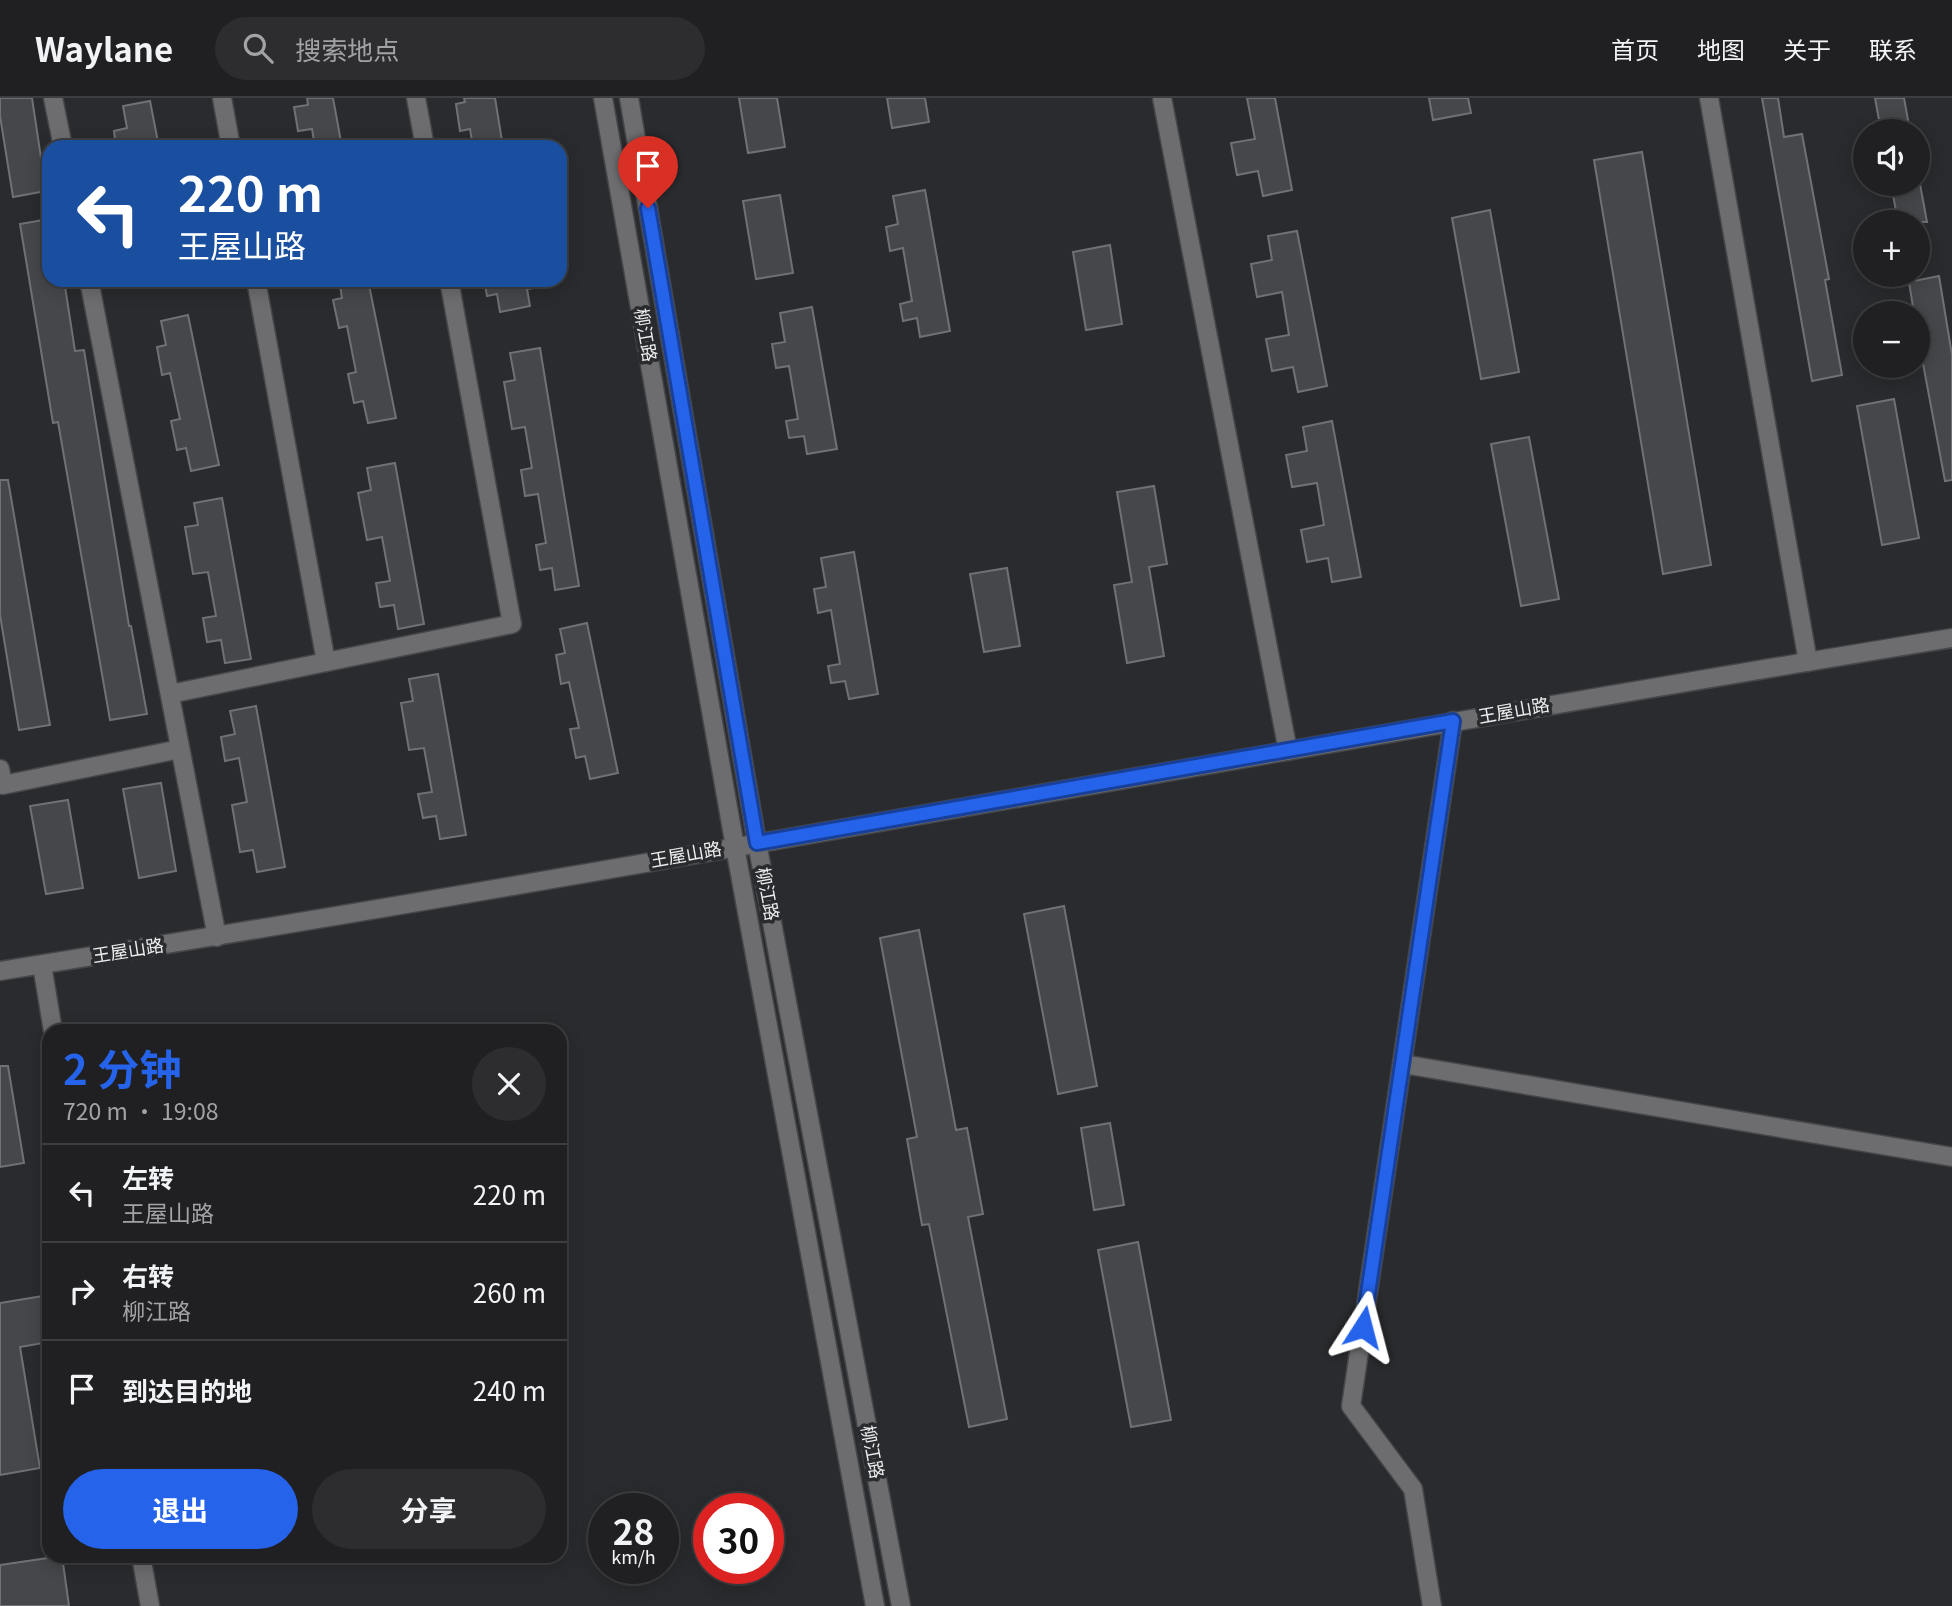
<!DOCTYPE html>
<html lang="zh">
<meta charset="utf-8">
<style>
body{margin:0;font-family:Georgia,"Noto Sans SC",serif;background:#2d2d2f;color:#f1f3f6;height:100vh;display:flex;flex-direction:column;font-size:26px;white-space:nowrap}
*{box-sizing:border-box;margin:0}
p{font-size:23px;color:#a2a3a5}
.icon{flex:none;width:38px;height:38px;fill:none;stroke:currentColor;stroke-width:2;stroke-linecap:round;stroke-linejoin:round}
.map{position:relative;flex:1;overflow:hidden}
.details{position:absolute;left:42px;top:926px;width:525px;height:539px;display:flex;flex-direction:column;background:#202022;border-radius:21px;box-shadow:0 4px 18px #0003,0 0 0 2px #3d3e40}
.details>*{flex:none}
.top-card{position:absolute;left:42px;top:42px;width:525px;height:147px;border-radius:21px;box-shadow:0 4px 18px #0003,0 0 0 2px #3d3e40;background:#1a4fa0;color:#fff;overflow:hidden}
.buttons{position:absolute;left:1853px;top:21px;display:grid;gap:14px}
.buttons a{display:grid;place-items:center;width:77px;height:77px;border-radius:50%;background:#202022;box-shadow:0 4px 18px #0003,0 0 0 2px #3d3e40;font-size:35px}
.speed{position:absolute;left:588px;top:1395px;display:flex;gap:14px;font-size:35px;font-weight:700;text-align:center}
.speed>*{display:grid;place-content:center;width:91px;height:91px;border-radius:50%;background:#202022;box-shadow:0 4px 18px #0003,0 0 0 2px #3d3e40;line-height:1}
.speed small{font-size:18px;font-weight:400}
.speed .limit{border:10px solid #d22;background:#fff;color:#111}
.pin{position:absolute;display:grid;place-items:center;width:60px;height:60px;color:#fff;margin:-72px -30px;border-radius:50% 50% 50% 0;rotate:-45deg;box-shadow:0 0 7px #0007}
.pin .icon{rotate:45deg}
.me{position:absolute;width:77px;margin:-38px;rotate:9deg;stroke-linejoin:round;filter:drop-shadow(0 0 5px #0008)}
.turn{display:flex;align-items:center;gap:24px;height:147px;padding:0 21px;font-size:32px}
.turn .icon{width:91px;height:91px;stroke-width:2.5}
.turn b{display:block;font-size:49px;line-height:60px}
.round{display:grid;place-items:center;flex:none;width:74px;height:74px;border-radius:37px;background:#2d2d2f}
.summary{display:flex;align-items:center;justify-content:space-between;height:119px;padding:0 21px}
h1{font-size:42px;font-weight:700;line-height:52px;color:#2563eb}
.cta{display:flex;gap:14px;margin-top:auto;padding:14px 21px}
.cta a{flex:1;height:80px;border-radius:42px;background:#2563eb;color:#fff;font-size:28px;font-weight:700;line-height:80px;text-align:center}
.cta a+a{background:#2d2d2f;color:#f1f3f6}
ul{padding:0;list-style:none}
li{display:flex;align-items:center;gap:21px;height:98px;padding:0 21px;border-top:2px solid #3d3e40}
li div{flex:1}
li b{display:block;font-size:26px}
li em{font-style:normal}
header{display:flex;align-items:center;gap:42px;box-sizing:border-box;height:98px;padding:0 35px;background:#202022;border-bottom:2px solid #3d3e40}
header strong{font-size:33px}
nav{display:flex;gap:38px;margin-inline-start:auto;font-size:24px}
.search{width:490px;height:63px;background:#2d2d2f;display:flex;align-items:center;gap:18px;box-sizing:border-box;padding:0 24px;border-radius:38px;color:#a2a3a5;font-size:26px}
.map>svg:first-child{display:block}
</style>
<header>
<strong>Waylane</strong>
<div class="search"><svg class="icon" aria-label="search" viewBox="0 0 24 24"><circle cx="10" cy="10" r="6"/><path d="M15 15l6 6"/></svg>搜索地点</div>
<nav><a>首页</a><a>地图</a><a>关于</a><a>联系</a></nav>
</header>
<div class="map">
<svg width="1952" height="1508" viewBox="0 0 1952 1508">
<rect width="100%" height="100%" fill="#2a2b2e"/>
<!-- building -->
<g fill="#46474a" stroke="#6f7174" stroke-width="2">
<path d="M0,0H32L46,93L13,99L0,18Z"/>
<path d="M307,0H333L342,49H315L312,31L298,33L294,9L308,7Z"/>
<path d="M464,0H495L503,49H473L470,31L460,33L456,6L465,4Z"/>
<path d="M739,0H777L785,49L748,55Z"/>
<path d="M887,0H925L929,24L892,30Z"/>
<path d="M1247,0H1275L1292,92L1263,98L1258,73L1237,77L1231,45L1255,41Z"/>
<path d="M1429,0H1468L1471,15L1433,22Z"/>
<path d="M1762,0H1778L1784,39L1802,36L1829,181L1825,182L1842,277L1812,283Z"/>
<path d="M1875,0H1904L1910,33H1881Z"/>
<path d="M150,3L159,49H116L114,33L127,30L123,8Z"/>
<path d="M1642,54L1711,467L1663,476L1594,62Z"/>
<path d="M1891,86H1920L1927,124H1898Z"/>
<path d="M925,92L950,233L920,239L917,220L903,223L900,206L912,203L903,150L890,153L886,129L898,126L893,98Z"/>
<path d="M780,97L793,175L756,181L743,103Z"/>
<path d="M1490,112L1519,274L1481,281L1452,120Z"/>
<path d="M49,121V182H64L75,253L84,252L129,528H131L147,616L110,622L58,324L53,325L20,126Z"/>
<path d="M1297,133L1327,288L1298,294L1293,269L1272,273L1266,241L1289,237L1282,194L1257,199L1251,166L1272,162L1268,138Z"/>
<path d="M1110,147L1122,226L1086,232L1073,154Z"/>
<path d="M1939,178L1952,257V382L1945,383L1918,239V215H1914L1909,184Z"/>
<path d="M339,182H368L396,320L368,325L363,303L354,305L348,276L356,274L347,228L339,230L333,202L342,200Z"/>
<path d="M484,182H533L534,190L527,191L530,208L500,214L497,196L487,198Z"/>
<path d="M812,209L837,351L807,356L804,338L789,340L786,323L798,321L789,268L776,270L772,246L785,244L780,215Z"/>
<path d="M188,217L219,367L191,373L186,350L177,352L171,323L180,321L170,275L162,277L157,249L166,247L161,223Z"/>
<path d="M540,250L579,488L555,492L552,470L540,472L536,447L546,445L538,396L525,398L521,372L532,370L525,329L512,331L504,284L515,282L510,255Z"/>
<path d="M1894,301L1919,440L1882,447L1857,308Z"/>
<path d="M1332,323L1361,479L1332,484L1328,460L1307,464L1301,432L1324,427L1317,385L1292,389L1286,357L1307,353L1303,329Z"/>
<path d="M1529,339L1559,501L1521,508L1491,346Z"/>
<path d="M395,365L424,526L398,531L394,507L380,509L376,485L390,483L382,439L367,442L358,395L371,392L367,370Z"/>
<path d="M0,382H8L50,627L19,632L0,517Z"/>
<path d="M1154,388L1167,466L1149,469L1164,558L1127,565L1114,487L1132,484L1117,394Z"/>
<path d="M222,400L251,561L225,565L221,542L207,544L203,520L216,518L208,474L193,476L185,429L198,427L194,405Z"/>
<path d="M854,454L878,596L849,601L845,583L831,585L828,568L840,566L831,512L818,515L814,491L826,489L821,460Z"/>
<path d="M1007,470L1020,548L984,554L970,476Z"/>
<path d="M587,525L618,675L590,681L585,658L576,660L570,631L579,630L569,584L561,586L556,557L565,555L560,531Z"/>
<path d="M438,576L466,737L440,741L436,718L423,720L418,696L432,694L424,650L409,652L401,605L413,603L409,581Z"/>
<path d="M256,608L285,769L257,774L253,752L240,754L232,707L247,704L239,660L225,663L221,639L235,636L230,613Z"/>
<path d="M161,685L176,773L139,780L123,691Z"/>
<path d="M68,702L83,790L46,796L30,708Z"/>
<path d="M1064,808L1097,988L1058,996L1024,816Z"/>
<path d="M919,832L956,1032L967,1030L983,1116L968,1119L1007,1321L969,1329L929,1126L922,1127L907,1041L917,1039L880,840Z"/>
<path d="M0,968H8L24,1065L0,1069Z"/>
<path d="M1110,1025L1124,1107L1094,1112L1081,1030Z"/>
<path d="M1138,1144L1171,1322L1131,1329L1098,1152Z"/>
<path d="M49,1197V1244L20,1249L40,1370L0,1377V1205Z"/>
<path d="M62,1458L69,1508H0V1467Z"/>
</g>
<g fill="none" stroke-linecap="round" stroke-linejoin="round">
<!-- minor casing -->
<g stroke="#454649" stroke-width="21">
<g id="minor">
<path d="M53,0L63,49"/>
<path d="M222,0L231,49"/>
<path d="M416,0L425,49"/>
<path d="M603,0L735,749L875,1508"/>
<path d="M629,0L757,745L901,1508"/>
<path d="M1162,0L1288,653"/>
<path d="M1709,0L1808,564"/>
<path d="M89,182L217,839"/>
<path d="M256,182L326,564"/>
<path d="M170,596L512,526L449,182"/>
<path d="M0,671L3,687L180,651"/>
<path d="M42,867L53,933"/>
<path d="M0,873C652,769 1301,646 1952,540"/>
<path d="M1403,966L1952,1059"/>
<path d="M141,1458L150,1508"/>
<path d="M1432,1508L1413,1391L1351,1308L1453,623"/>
</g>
</g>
<!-- minor -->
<use href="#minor" stroke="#6d6d6f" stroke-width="18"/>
</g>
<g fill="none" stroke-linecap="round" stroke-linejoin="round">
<!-- route casing -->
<g stroke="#184099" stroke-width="18">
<path id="route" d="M648,110L757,745L1453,623L1363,1229"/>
</g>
<!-- route -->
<use href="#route" stroke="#2563eb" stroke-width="12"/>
</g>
<g text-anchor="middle" stroke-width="7" stroke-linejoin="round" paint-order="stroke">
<!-- street labels -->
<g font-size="18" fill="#ecedef" stroke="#2a2b2e">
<text transform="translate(645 237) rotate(80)" y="6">柳江路</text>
<text transform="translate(1514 613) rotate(-10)" y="6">王屋山路</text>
<text transform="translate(686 757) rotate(-10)" y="6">王屋山路</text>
<text transform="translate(767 796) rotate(79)" y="6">柳江路</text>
<text transform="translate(128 853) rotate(-9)" y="6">王屋山路</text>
<text transform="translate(872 1354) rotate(79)" y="6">柳江路</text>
</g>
</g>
</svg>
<div class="buttons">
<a><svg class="icon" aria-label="sound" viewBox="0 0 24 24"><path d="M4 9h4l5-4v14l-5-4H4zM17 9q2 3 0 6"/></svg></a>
<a>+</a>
<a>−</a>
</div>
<div class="speed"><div>28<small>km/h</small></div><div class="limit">30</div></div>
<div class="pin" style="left:648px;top:110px;background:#d93025"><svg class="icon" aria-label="arrive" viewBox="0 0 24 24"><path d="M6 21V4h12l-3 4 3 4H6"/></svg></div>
<svg class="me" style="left:1363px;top:1229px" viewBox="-20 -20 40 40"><path d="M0-17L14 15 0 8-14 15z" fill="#2563eb" stroke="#fff" stroke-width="4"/></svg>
<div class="top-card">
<div class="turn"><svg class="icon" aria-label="left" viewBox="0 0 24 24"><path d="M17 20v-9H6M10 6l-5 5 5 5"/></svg><div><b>220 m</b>王屋山路</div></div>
</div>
<section class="details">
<div class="summary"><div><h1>2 分钟</h1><p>720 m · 19:08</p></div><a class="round"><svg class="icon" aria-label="close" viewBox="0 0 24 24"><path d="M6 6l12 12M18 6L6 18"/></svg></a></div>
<ul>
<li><svg class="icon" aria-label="left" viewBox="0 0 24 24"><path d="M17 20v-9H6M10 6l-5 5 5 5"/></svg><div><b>左转</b><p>王屋山路</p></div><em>220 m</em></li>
<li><svg class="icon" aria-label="right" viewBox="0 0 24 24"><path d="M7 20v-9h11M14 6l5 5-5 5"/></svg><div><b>右转</b><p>柳江路</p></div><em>260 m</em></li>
<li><svg class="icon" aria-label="arrive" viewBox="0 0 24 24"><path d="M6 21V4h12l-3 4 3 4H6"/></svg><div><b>到达目的地</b></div><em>240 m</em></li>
</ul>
<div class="cta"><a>退出</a><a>分享</a></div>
</section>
</div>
